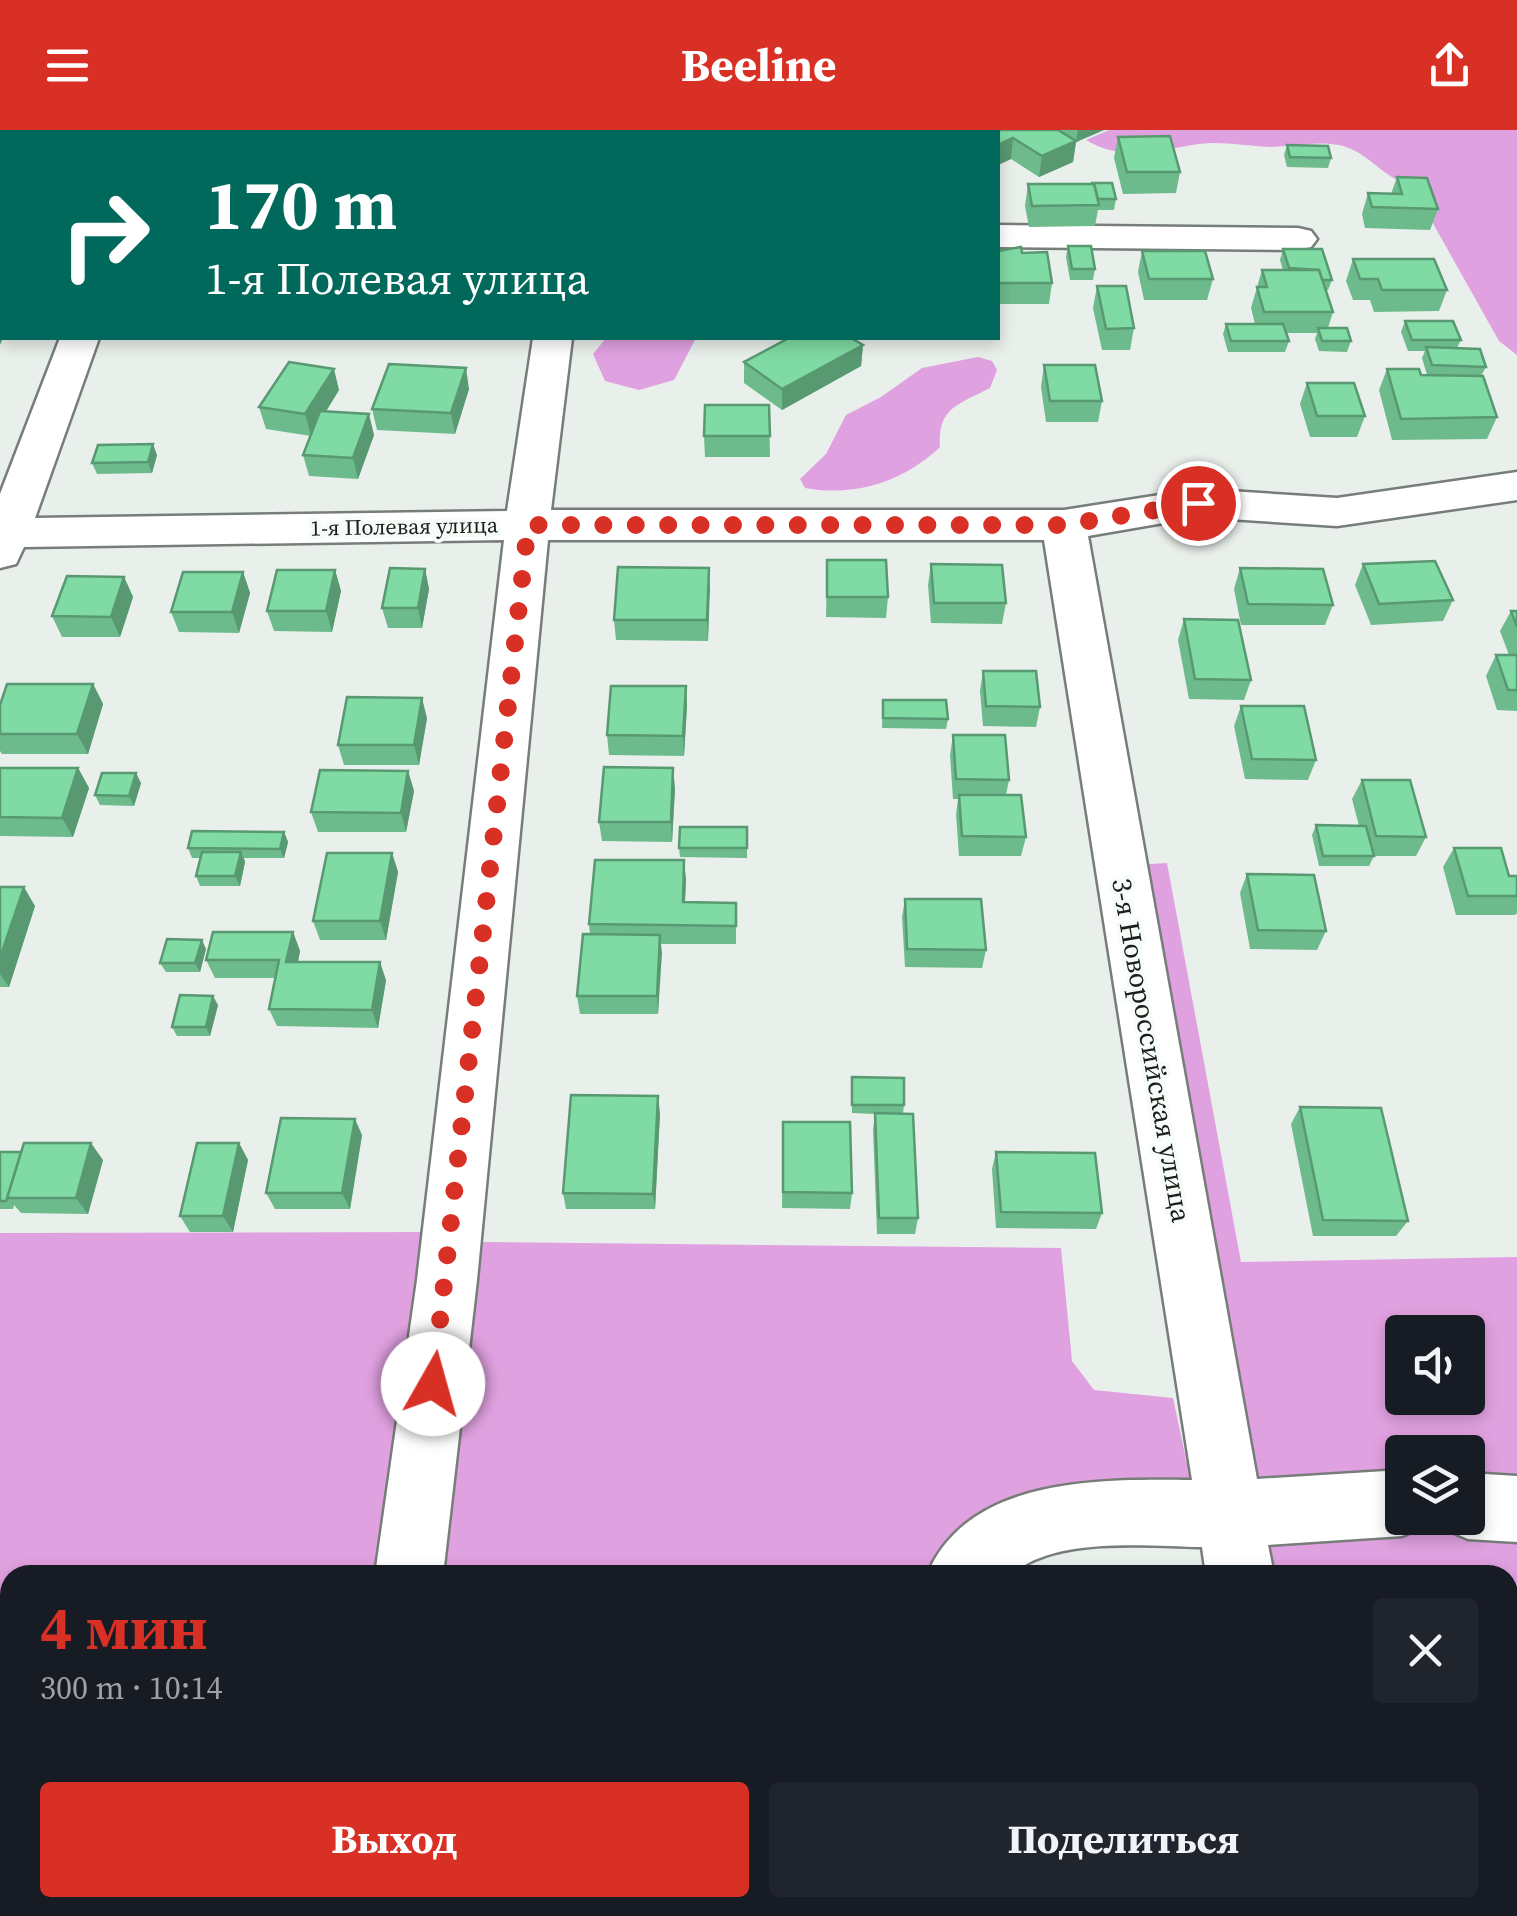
<!DOCTYPE html>
<html lang="ru">
<meta charset="utf-8">
<style>
body{margin:0;font-family:"Source Serif 4",serif;background:#20242c;color:#f1f3f6;height:100vh;display:flex;flex-direction:column;font-size:38px;white-space:nowrap}
*{box-sizing:border-box;margin:0}
p{font-size:32px;color:#9ea1a6}
.icon{flex:none;width:55px;height:55px;fill:none;stroke:currentColor;stroke-width:2;stroke-linecap:round;stroke-linejoin:round}
.map{position:relative;flex:1;overflow:hidden}
.drawer{position:absolute;left:0px;top:1435px;width:1518px;height:352px;display:flex;flex-direction:column;background:#171b24;border-radius:30px 30px 0 0;box-shadow:0 5px 15px #0003}
.drawer>*{flex:none}
.guide{position:absolute;left:0px;top:0px;width:1000px;height:210px;box-shadow:0 5px 15px #0003;background:#00695c;color:#fff;overflow:hidden}
.fabs{position:absolute;left:1385px;top:1185px;display:grid;gap:20px}
.fabs a{display:grid;place-items:center;width:100px;height:100px;border-radius:10px;background:#171b24;box-shadow:0 5px 15px #0003;font-size:50px}
.pin{position:absolute;display:grid;place-items:center;width:85px;height:85px;color:#fff;margin:-42px;border:5px solid #fff;border-radius:50%;box-shadow:0 2px 10px #0007}
.me{position:absolute;width:110px;margin:-55px;rotate:7deg;stroke-linejoin:round;filter:drop-shadow(0 0 8px #0008)}
.turn{display:flex;align-items:center;gap:35px;height:210px;padding:0 40px;font-size:45px}
.turn .icon{width:130px;height:130px;stroke-width:2.5}
.turn b{display:block;font-size:70px;line-height:85px}
.round{display:grid;place-items:center;flex:none;width:105px;height:105px;border-radius:10px;background:#20242c}
.headline{display:flex;align-items:center;justify-content:space-between;height:170px;padding:0 40px}
h1{font-size:60px;font-weight:700;line-height:75px;color:#d93025}
.button{display:flex;gap:20px;margin-top:auto;padding:20px 40px}
.button a{flex:1;height:115px;border-radius:10px;background:#d93025;color:#fff;font-size:40px;font-weight:700;line-height:115px;text-align:center}
.button a+a{background:#20242c;color:#f1f3f6}
header{display:flex;justify-content:space-between;align-items:center;height:130px;padding:0 40px;background:#d93025;color:#fff;font-size:45px;font-weight:700}
.map>svg:first-child{display:block}
</style>
<header><svg class="icon" aria-label="menu" viewBox="0 0 24 24"><path d="M4 6h16M4 12h16M4 18h16"/></svg>Beeline<svg class="icon" aria-label="share" viewBox="0 0 24 24"><path d="M12 15V3M7 8l5-5 5 5M5 13v7h14v-7"/></svg></header>
<div class="map">
<svg width="1517" height="1786" viewBox="0 0 1517 1786">
<rect width="100%" height="100%" fill="#e9efeb"/>
<!-- green -->
<g fill="#e0a1e0" fill-rule="evenodd">
<path d="M1109,0H1517V225L1499,211L1412,56C1380,48 1366,16 1331,14C1311,12 1289,17 1269,17C1246,16 1221,11 1199,14C1160,20 1122,32 1086,10Z"/>
<path d="M606,208H696L674,250L639,260L605,251L593,224Z"/>
<path d="M978,227L992,231L997,240L990,258C960,274 937,277 940,317C903,352 855,367 805,358L800,349L826,324L846,285L881,267L922,238Z"/>
<path d="M1167,733L1241,1132L1517,1127V1552L1508,1553V1445H1260L1134,735ZM1402,1202H1468V1268H1402ZM1402,1322H1468V1388H1402Z"/>
<path d="M431,1102L388,1445H10V1488H0V1103Z"/>
<path d="M478,1112L1061,1118L1072,1231L1094,1260L1173,1268L1196,1376L943,1445H427Z"/>
</g>
<g fill="none" stroke-linecap="round" stroke-linejoin="round">
<!-- minor casing -->
<g stroke="#777d79" stroke-width="5">
<g id="minor">
<path d="M103,0H159L160,2H104Z"/>
<path d="M998,95L1298,98L1311,101L1317,109L1311,117L1298,120L998,117Z"/>
<path d="M60,208H99L35,388L507,381L533,208H572L551,380H1064L1198,359L1337,368L1517,342V370L1337,396L1198,387L1088,406L1257,1349L1402,1340V1388H1429L1425,1396L1402,1406L1268,1415L1274,1445H1206L1202,1417C1147,1416 1053,1406 1011,1445H927C968,1346 1102,1349 1192,1350L1044,410H548L477,1150L443,1445H375L417,1150L504,410L24,417L16,434L0,438V364Z"/>
<path d="M1468,1343L1517,1346V1412L1468,1409L1445,1399L1440,1388H1468Z"/>
<path d="M334,1778H408V1786H332Z"/>
<path d="M1258,1778H1332L1334,1786H1258Z"/>
</g>
</g>
<!-- minor -->
<use href="#minor" fill="#fff" fill-rule="evenodd"/>
</g>
<!-- wall -->
<g fill="#6dbb8c">
<path d="M996,0H1104L1076,12L1073,32L1039,47L1011,29L998,35V2H995Z"/>
<path d="M1118,7L1180,42L1176,63L1123,64L1114,28Z"/>
<rect x="0" y="11" width="2" height="98"/>
<path d="M1287,15L1331,28L1328,38L1287,37L1284,25Z"/>
<path d="M1397,47L1438,79L1430,100L1365,98L1362,84L1368,63L1391,64Z"/>
<path d="M1028,54L1116,69L1114,80H1098L1095,96L1029,97L1025,76Z"/>
<path d="M1068,116L1095,139L1093,150H1070L1066,127Z"/>
<path d="M1283,119L1332,150L1328,160H1326L1333,182L1328,198L1351,211L1347,222L1319,221L1315,209L1317,203H1286L1289,211L1285,222H1228L1223,204L1226,194H1255L1251,178L1262,140H1283L1280,130Z"/>
<path d="M998,121L1022,123L1052,153L1049,174H998Z"/>
<path d="M1142,121L1213,149L1207,170H1144L1138,142Z"/>
<path d="M1353,129L1447,160L1439,181L1374,182L1370,170H1353L1346,151Z"/>
<path d="M1097,156L1134,198L1130,220H1102L1093,178Z"/>
<path d="M1405,191L1461,210L1457,218L1486,237L1481,246L1497,287L1487,309L1392,310L1379,260L1387,239L1427,245L1422,228L1425,221H1408L1401,202Z"/>
<path d="M863,215L861,236L782,280L744,253V232Z"/>
<path d="M1044,235L1102,271L1098,292H1046L1041,257Z"/>
<path d="M1307,253L1365,286L1357,307H1310L1300,274Z"/>
<path d="M469,259L455,304L377,300L372,279Z"/>
<path d="M339,260L326,281L374,305L358,349L309,346L303,325L311,306L266,299L259,277Z"/>
<path d="M769,275L770,327H705L704,306Z"/>
<path d="M157,325L152,343L97,344L92,333Z"/>
<path d="M827,430L888,467L886,488L826,487Z"/>
<path d="M931,434L1006,473L1002,494L931,493L928,455Z"/>
<path d="M1363,434L1453,470L1443,491L1371,495L1355,455Z"/>
<path d="M709,438L708,511L616,510L614,490Z"/>
<path d="M1240,438L1333,475L1325,495H1241L1234,459Z"/>
<path d="M425,439L429,459L422,498H388L382,478Z"/>
<path d="M335,440L341,461L332,502L274,501L267,481Z"/>
<path d="M243,442L250,463L239,503L179,502L171,482Z"/>
<path d="M124,447L133,467L120,507H62L52,486Z"/>
<path d="M1511,481H1517V581L1497,580L1486,546L1496,525H1509L1500,501Z"/>
<path d="M1184,489L1251,550L1244,570L1189,569L1178,510Z"/>
<path d="M983,541L1040,577L1036,597L983,596L980,561Z"/>
<path d="M93,554L103,574L88,624H2L0,621V575Z"/>
<path d="M686,556L687,576L684,626L609,625L607,605Z"/>
<path d="M883,570L948,589L946,599L882,598Z"/>
<path d="M1241,576L1316,630L1308,650L1245,649L1234,596Z"/>
<path d="M427,588L419,635H344L338,615Z"/>
<path d="M953,605L1009,650L1006,665L1026,707L1021,726H959L956,684L958,669H953L950,625Z"/>
<path d="M0,638H78L89,658L73,707L0,706Z"/>
<path d="M408,641L414,661L406,702H318L311,682Z"/>
<path d="M1362,650L1426,707L1416,726H1374L1369,736H1319L1312,705L1316,695L1359,696L1352,669Z"/>
<path d="M141,653L134,676L100,675L95,665Z"/>
<path d="M675,658L672,712L602,711L599,692Z"/>
<path d="M747,697V728L680,727L679,718Z"/>
<path d="M284,702L288,712L284,728H244L245,732L240,756H200L196,746L201,728H192L188,718Z"/>
<path d="M1454,718L1509,746H1517V783L1515,785H1456L1443,737Z"/>
<path d="M392,723L398,742L386,810H320L313,791Z"/>
<path d="M1247,744L1326,801L1317,820L1250,819L1240,763Z"/>
<path d="M686,749L685,772L736,773V814H661L658,884H580L577,866L590,804L589,794Z"/>
<path d="M0,757L35,776L9,857H0Z"/>
<path d="M905,769L986,820L982,838L905,837L902,787Z"/>
<path d="M293,802L300,821L298,832L386,850L378,898L277,896L269,879L275,848H215L206,830Z"/>
<path d="M206,819L200,842H166L160,833Z"/>
<path d="M218,875L210,906H177L172,897Z"/>
<path d="M852,947L904,975L903,983L918,1088L915,1104H877L873,1000L875,984L852,983Z"/>
<path d="M1300,977L1408,1091L1396,1106H1313L1291,994Z"/>
<path d="M660,983L655,1079H566L563,1063Z"/>
<path d="M783,992L852,1063L850,1079L782,1078Z"/>
<path d="M362,1005L350,1079H275L266,1063Z"/>
<path d="M239,1013L248,1030L233,1102H190L180,1086Z"/>
<path d="M0,1022L103,1030L88,1084L21,1083L14,1075L13,1079H0Z"/>
<path d="M996,1022L1102,1083L1096,1099L996,1098L992,1039Z"/>
<rect x="1508" y="1584" width="9" height="119"/>
<path d="M1508,1729L1517,1786H1492L1490,1778H1508Z"/>
</g>
<!-- shaded-wall -->
<g fill="#599972">
<path d="M1078,0H1104L1076,12L1073,32L1039,47L1042,26L1076,11Z"/>
<path d="M1013,8L1011,29L998,35V15Z"/>
<path d="M1,171L2,175L3,208L0,215Z"/>
<path d="M863,215L861,236L782,280V259Z"/>
<path d="M466,238L469,259L455,304L451,283Z"/>
<path d="M334,239L339,260L311,306L305,284Z"/>
<path d="M369,284L374,305L358,349L353,328Z"/>
<path d="M153,314L157,325L152,343L148,332Z"/>
<path d="M709,438L710,459L708,511L707,490Z"/>
<path d="M425,439L429,459L422,498L418,478Z"/>
<path d="M335,440L341,461L332,502L326,481Z"/>
<path d="M243,442L250,463L239,503L232,482Z"/>
<path d="M124,447L133,467L120,507L111,487Z"/>
<path d="M93,554L103,574L88,624L77,604Z"/>
<path d="M686,556L687,576L684,626L683,606Z"/>
<path d="M422,568L427,588L419,635L414,615Z"/>
<path d="M78,638L89,658L73,707L62,688Z"/>
<path d="M673,638L675,658L672,712L671,692Z"/>
<path d="M408,641L414,661L406,702L401,683Z"/>
<path d="M136,643L141,653L134,676L129,666Z"/>
<path d="M284,702L288,712L284,728L280,719Z"/>
<path d="M241,722L245,732L240,756L235,746Z"/>
<path d="M392,723L398,742L386,810L380,791Z"/>
<path d="M684,730L686,749L684,791L683,772Z"/>
<path d="M24,757L35,776L9,857L0,844V828Z"/>
<path d="M293,802L300,821L294,850L286,832Z"/>
<path d="M660,805L662,823L658,884L657,866Z"/>
<path d="M202,810L206,819L200,842L195,833Z"/>
<path d="M380,832L386,850L378,898L372,880Z"/>
<path d="M213,866L218,875L210,906L206,897Z"/>
<path d="M658,966L660,983L655,1079L653,1064Z"/>
<path d="M355,989L362,1005L350,1079L342,1063Z"/>
<path d="M91,1013L103,1030L88,1084L76,1068Z"/>
<path d="M239,1013L248,1030L233,1102L223,1086Z"/>
<path d="M0,1599L9,1603L0,1637Z"/>
</g>
<!-- building -->
<g fill="#7fdaa3" stroke="#599972" stroke-width="2.5">
<path d="M352,0H416L418,2H348Z"/>
<path d="M912,0H937L940,2H905Z"/>
<path d="M1001,0H1058L1076,11L1042,26L1013,8L998,15V2H996Z"/>
<path d="M1170,6L1180,42H1127L1118,7Z"/>
<rect x="0" y="11" width="2" height="26"/>
<path d="M1287,15L1328,16L1331,28L1290,27Z"/>
<path d="M1397,47L1427,48L1438,79L1372,77L1368,63L1402,64Z"/>
<path d="M1091,53H1112L1116,69H1098L1094,54Z"/>
<path d="M1028,54H1094L1099,75L1032,76Z"/>
<rect x="0" y="56" width="2" height="32"/>
<rect x="0" y="111" width="2" height="30"/>
<path d="M1068,116H1091L1095,139H1072Z"/>
<path d="M1021,117L1022,123L1047,122L1052,153H998V121Z"/>
<path d="M1283,119H1322L1332,150H1322L1319,140L1289,138Z"/>
<path d="M1142,121H1205L1213,149H1149Z"/>
<path d="M1353,129H1434L1447,160H1382L1378,149H1360Z"/>
<path d="M1262,140H1319L1333,182H1264L1257,157H1267Z"/>
<path d="M0,153H2V171L0,172Z"/>
<path d="M1097,156H1126L1134,198L1106,199Z"/>
<path d="M1405,191H1453L1461,210H1412Z"/>
<path d="M1226,194H1283L1289,211H1231Z"/>
<path d="M1318,198H1347L1351,211H1322Z"/>
<path d="M789,208H851L863,215L782,259L744,232Z"/>
<path d="M1426,217L1480,219L1486,237L1432,235Z"/>
<path d="M289,232L334,239L305,284L259,277Z"/>
<path d="M389,234L466,238L451,283L372,279Z"/>
<path d="M1044,235H1095L1102,271H1050Z"/>
<path d="M1387,239H1419L1421,245L1483,246L1497,287L1401,289Z"/>
<path d="M1307,253H1354L1365,286H1317Z"/>
<path d="M705,275H769L770,306H704Z"/>
<path d="M320,281L369,284L353,328L303,325Z"/>
<path d="M153,314L148,332L92,333L98,315Z"/>
<path d="M827,430H886L888,467H827Z"/>
<path d="M1435,431L1453,470L1379,474L1363,434Z"/>
<path d="M931,434L1002,435L1006,473H934Z"/>
<path d="M618,437L709,438L707,490H614Z"/>
<path d="M390,438L425,439L418,478H382Z"/>
<path d="M1240,438L1323,439L1333,475L1248,474Z"/>
<path d="M277,440H335L326,481H267Z"/>
<path d="M183,442H243L232,482H171Z"/>
<path d="M67,446L124,447L111,487L52,486Z"/>
<path d="M1511,481H1517V497Z"/>
<path d="M1184,489L1238,490L1251,550L1195,549Z"/>
<path d="M1496,525H1517V560H1508Z"/>
<path d="M983,541H1036L1040,577L986,576Z"/>
<path d="M7,554H93L77,604H0V575Z"/>
<path d="M611,556H686L683,606L607,605Z"/>
<path d="M347,567L422,568L414,615H338Z"/>
<path d="M883,570H946L948,589L883,588Z"/>
<path d="M1241,576H1304L1316,630L1252,629Z"/>
<path d="M953,605H1005L1009,650L956,649Z"/>
<path d="M604,637L673,638L671,692H599Z"/>
<path d="M0,638H78L62,688L0,687Z"/>
<path d="M320,640L408,641L401,683L311,682Z"/>
<path d="M102,643H136L129,666L95,665Z"/>
<path d="M1362,650H1410L1426,707L1376,706Z"/>
<path d="M959,665H1021L1026,707L962,706Z"/>
<path d="M1316,695L1366,696L1374,726H1323Z"/>
<path d="M680,697H747V718H679Z"/>
<path d="M192,701L284,702L280,719L188,718Z"/>
<path d="M1454,718H1501L1509,746H1517V766H1468Z"/>
<path d="M202,722H241L235,746H196Z"/>
<path d="M327,723H392L380,791H313Z"/>
<path d="M595,730H684L683,772L736,773V796L589,794Z"/>
<path d="M1247,744L1314,745L1326,801L1258,800Z"/>
<path d="M0,757H24L0,828Z"/>
<path d="M905,769H981L986,820L907,819Z"/>
<path d="M213,802H293L286,832H380L372,880L269,879L279,830H206Z"/>
<path d="M583,804L660,805L657,866H577Z"/>
<path d="M167,809L202,810L195,833H160Z"/>
<path d="M180,865L213,866L206,897H172Z"/>
<path d="M852,947L904,948V975H852Z"/>
<path d="M571,965L658,966L653,1064L563,1063Z"/>
<path d="M1300,977L1381,978L1408,1091L1323,1090Z"/>
<path d="M875,983L913,984L918,1088H879Z"/>
<path d="M281,988L355,989L342,1063H266Z"/>
<path d="M783,992H850L852,1063L783,1062Z"/>
<path d="M24,1013H91L76,1068H7Z"/>
<path d="M197,1013H239L223,1086H180Z"/>
<path d="M0,1022H21L6,1071H0Z"/>
<path d="M996,1022L1095,1023L1102,1083L1001,1082Z"/>
<path d="M1508,1584H1517V1698H1511L1508,1683Z"/>
<path d="M1508,1729H1517V1786H1510L1508,1773Z"/>
</g>
<g fill="none" stroke-linecap="round" stroke-linejoin="round">
<!-- route -->
<path stroke="#d93025" stroke-width="18" stroke-dasharray="0 32.4" d="M433,1254L528,395H1064L1198,373"/>
</g>
<g text-anchor="middle" stroke-width="8" stroke-linejoin="round" paint-order="stroke">
<!-- far-street labels -->
<g font-size="22" fill="#1c1e1c" stroke="#f6fdf8">
<text transform="translate(404 396) rotate(-1)" y="8">1-я Полевая улица</text>
</g>
<!-- street labels -->
<g font-size="28" fill="#1c1e1c" stroke="#f6fdf8">
<text transform="translate(1152 920) rotate(80)" y="10">3-я Новороссийская улица</text>
</g>
</g>
</svg>
<div class="fabs">
<a><svg class="icon" aria-label="sound" viewBox="0 0 24 24"><path d="M4 9h4l5-4v14l-5-4H4zM17 9q2 3 0 6"/></svg></a>
<a><svg class="icon" aria-label="layers" viewBox="0 0 24 24"><path d="M12 4l9 5-9 5-9-5zM3 14l9 5 9-5"/></svg></a>
</div>
<div class="pin" style="left:1198px;top:373px;background:#d93025"><svg class="icon" aria-label="arrive" viewBox="0 0 24 24"><path d="M6 21V4h12l-3 4 3 4H6"/></svg></div>
<svg class="me" style="left:433px;top:1254px" viewBox="-20 -20 40 40"><circle r="19" fill="#fff"/><path d="M0-13L10 11 0 6-10 11z" fill="#d93025"/></svg>
<div class="guide">
<div class="turn"><svg class="icon" aria-label="right" viewBox="0 0 24 24"><path d="M7 20v-9h11M14 6l5 5-5 5"/></svg><div><b>170 m</b>1-я Полевая улица</div></div>
</div>
<section class="drawer">
<div class="headline"><div><h1>4 мин</h1><p>300 m · 10:14</p></div><a class="round"><svg class="icon" aria-label="close" viewBox="0 0 24 24"><path d="M6 6l12 12M18 6L6 18"/></svg></a></div>
<div class="button"><a>Выход</a><a>Поделиться</a></div>
</section>
</div>
